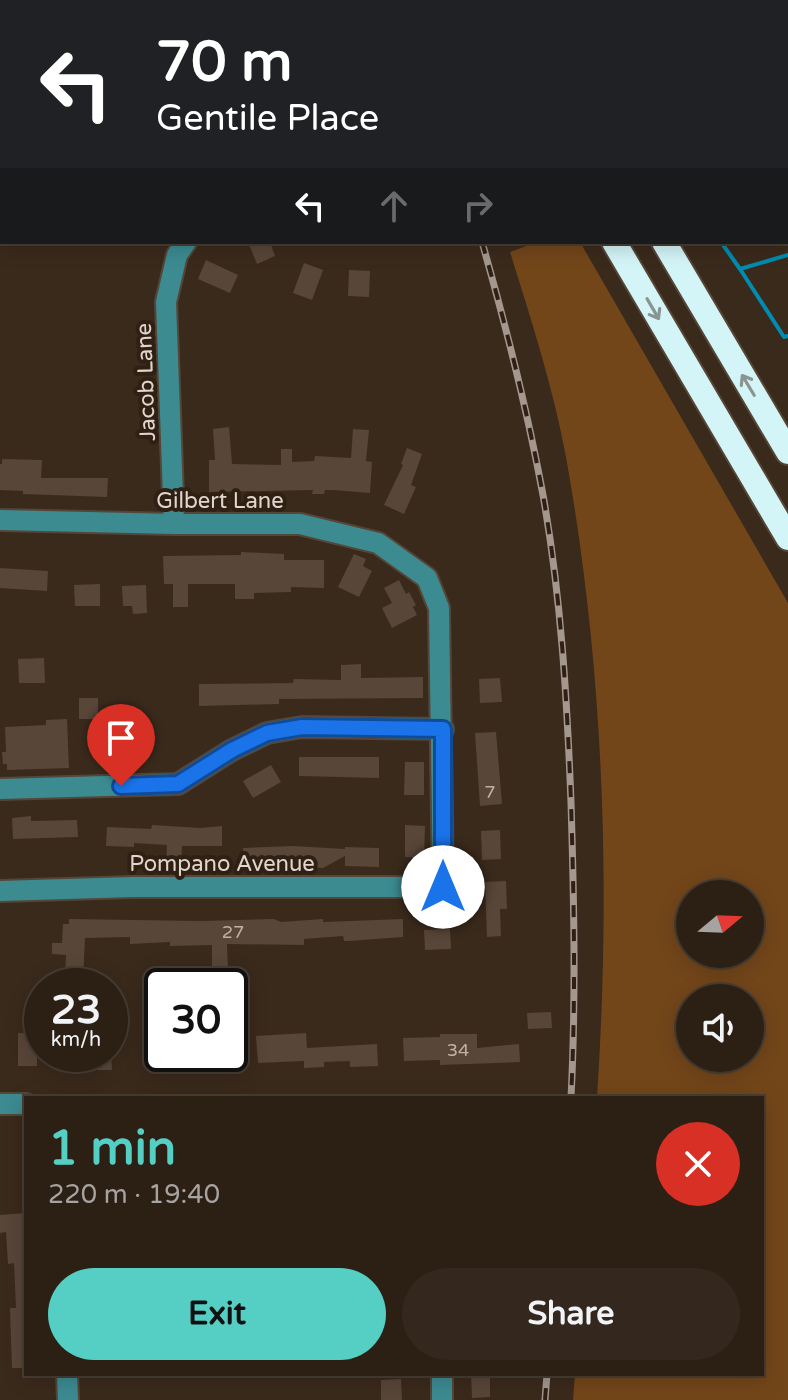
<!DOCTYPE html>
<meta charset="utf-8">
<style>
body{margin:0;font-family:"Varela Round",sans-serif;background:#34281e;color:#f1f3f6;height:100vh;display:flex;flex-direction:column;font-size:30px;white-space:nowrap}
*{box-sizing:border-box;margin:0}
p{font-size:26px;color:#a6a3a0}
.icon{flex:none;width:44px;height:44px;fill:none;stroke:currentColor;stroke-width:2;stroke-linecap:round;stroke-linejoin:round}
.map{position:relative;flex:1;overflow:hidden}
.drawer{position:absolute;left:24px;top:1096px;width:740px;height:280px;display:flex;flex-direction:column;background:#2c2015;border-radius:0px;box-shadow:0 4px 20px #0003,0 0 0 2px #483e34}
.drawer>*{flex:none}
.hud{position:absolute;left:0px;top:0px;width:788px;height:244px;box-shadow:0 4px 20px #0003,0 0 0 2px #483e34;background:#202124;color:#fff;overflow:hidden}
.needle{width:52px;rotate:71deg}
.tools{position:absolute;left:676px;top:880px;display:grid;gap:16px}
.tools a{display:grid;place-items:center;width:88px;height:88px;border-radius:50%;background:#2c2015;box-shadow:0 4px 20px #0003,0 0 0 2px #483e34;font-size:40px}
.speed{position:absolute;left:24px;top:968px;display:flex;gap:16px;font-size:40px;font-weight:700;text-align:center}
.speed>*{display:grid;place-content:center;width:104px;height:104px;border-radius:50%;background:#2c2015;box-shadow:0 4px 20px #0003,0 0 0 2px #483e34;line-height:1}
.speed small{font-size:20px;font-weight:400}
.speed .limit{border:4px solid #111;border-radius:12px;background:#fff;color:#111}
.pin{position:absolute;display:grid;place-items:center;width:68px;height:68px;color:#fff;margin:-82px -34px;border-radius:50% 50% 50% 0;rotate:-45deg;box-shadow:0 0 8px #0007}
.pin .icon{rotate:45deg}
.me{position:absolute;width:88px;margin:-44px;rotate:0deg;stroke-linejoin:round;filter:drop-shadow(0 0 6px #0008)}
.turn{display:flex;align-items:center;gap:28px;height:168px;padding:0 24px;font-size:36px}
.turn .icon{width:104px;height:104px;stroke-width:2.5}
.turn b{display:block;font-size:56px;line-height:68px}
.lanes{display:flex;align-items:center;height:76px;padding:0 24px;background:#0003;justify-content:center;gap:40px;direction:ltr}
.lanes .off{opacity:.35}
.round{display:grid;place-items:center;flex:none;width:84px;height:84px;border-radius:42px;background:#34281e}
.headline{display:flex;align-items:center;justify-content:space-between;height:136px;padding:0 24px}
h1{font-size:48px;font-weight:700;line-height:60px;color:#55cec4}
.cta{display:flex;gap:16px;margin-top:auto;padding:16px 24px}
.cta a{flex:1;height:92px;border-radius:48px;background:#55cec4;color:#111;font-size:32px;font-weight:700;line-height:92px;text-align:center}
.cta a+a{background:#34281e;color:#f1f3f6}
.map>svg:first-child{display:block}
</style>
<div class="map">
<svg width="788" height="1400" viewBox="0 0 788 1400">
<rect width="100%" height="100%" fill="#3a2a1c"/>
<!-- green -->
<path fill="#73461a" fill-rule="evenodd" d="M529,242H580L788,603V1400H573L575,1374H762V1098H597C611,884 604,668 566,457C553,387 531,319 510,252L529,245ZM690,894H750V954H690ZM690,998H750V1058H690Z"/>
<g fill="none" stroke-linecap="round" stroke-linejoin="round">
<!-- stream -->
<g stroke="#008cb0" stroke-width="4">
<path d="M335,0L340,2"/>
<path d="M576,0L577,2"/>
<path d="M360,2L364,1"/>
<path d="M721,242L740,269L788,255"/>
<path d="M740,269L784,337L788,336"/>
</g>
</g>
<!-- building -->
<g fill="#584638">
<path d="M248,242H270L275,256L257,264Z"/>
<path d="M206,260L238,275L230,293L198,279Z"/>
<path d="M304,263L323,270L312,300L293,293Z"/>
<path d="M349,270L370,271L369,297L348,296Z"/>
<path d="M229,427L232,464L281,465V449H292V462L314,461L315,456L351,458L353,429L369,430L366,461L372,462L370,493L333,490H325L324,494H312L313,490L209,492V460H215L213,429Z"/>
<path d="M407,448L422,454L411,485L416,487L404,514L384,505L403,465L401,464Z"/>
<path d="M2,459L42,460L41,478H108L107,497L23,494V491L0,490V464H2Z"/>
<path d="M241,552L284,554V560H324V588L291,587V592L254,593V599H235V584H188V607H173V584H164L163,556L241,555Z"/>
<path d="M354,554L366,559L363,566L372,571L359,597L338,587Z"/>
<path d="M0,568L48,571L47,591L0,588Z"/>
<path d="M399,580L406,594L409,592L416,605L413,607L417,615L392,628L382,608L392,603L384,588Z"/>
<path d="M100,584V606H75L74,585Z"/>
<path d="M146,585L147,613L133,614L132,606H123L122,586Z"/>
<path d="M44,658L45,683H19L18,659Z"/>
<path d="M361,664V678L423,677V698L279,699V704L199,706V684L293,683L294,679L341,680V665Z"/>
<path d="M500,678L502,702L480,703L479,679Z"/>
<rect x="79" y="698" width="19" height="21"/>
<path d="M67,719L69,768L7,770V764H3L2,752H6L5,727L46,725V720Z"/>
<path d="M130,719L131,745L96,747L94,721Z"/>
<path d="M496,732L502,804L480,806L475,733Z"/>
<path d="M299,757H379V778L299,776Z"/>
<path d="M405,762H424V795H404Z"/>
<path d="M271,765L281,782L253,798L243,781Z"/>
<path d="M31,816V821L77,820L78,837L13,839L12,818Z"/>
<path d="M152,825L200,828L222,826V846H182L181,864H166L167,845L134,843V847L106,846L107,827L151,829Z"/>
<path d="M405,825L425,826L424,858L405,857Z"/>
<path d="M500,830L501,859L482,860L481,831Z"/>
<path d="M293,846L345,849V847L379,848V867L345,866V856L323,868L276,865V868H243V848Z"/>
<path d="M506,881L507,909H500L501,936L487,937L485,882Z"/>
<path d="M69,919L202,921L274,919L281,922L323,919V922L403,919V937L349,941H344L343,936L304,939V945L227,944L228,971H212V945L170,946V942L130,944V937L85,938L83,981H65L66,955L52,954V943H62L63,924H69Z"/>
<path d="M450,929L451,949L425,950L424,930Z"/>
<path d="M551,1012L552,1028L528,1029L527,1013Z"/>
<path d="M230,1025H247V1045L230,1044Z"/>
<rect x="18" y="1033" width="19" height="33"/>
<path d="M306,1033L307,1048L377,1044L378,1066L350,1067V1061L324,1062V1067L304,1068V1061L258,1063L256,1036Z"/>
<path d="M440,1034H477V1048L519,1044L520,1062L440,1065V1060L404,1061L403,1038L440,1037Z"/>
<path d="M143,1043H162V1054H180L181,1065L144,1067Z"/>
<path d="M90,1054H111L112,1070H91Z"/>
<path d="M26,1213V1368H12L10,1308H16L14,1263L8,1264L6,1232L0,1233V1215Z"/>
<path d="M471,1374H490V1397L472,1398Z"/>
<path d="M401,1379L402,1400H381V1380Z"/>
</g>
<g fill="none" stroke-linecap="round" stroke-linejoin="round">
<!-- minor casing -->
<g stroke="#554638" stroke-width="24">
<g id="minor">
<path d="M0,520L174,524H300L378,543L427,578L439,608L443,887H132L0,891"/>
<path d="M174,524L166,302L177,255L186,242"/>
<path d="M0,789L178,784L232,750L267,733L302,727L443,729"/>
<path d="M0,1104H26"/>
<path d="M67,1374L68,1400"/>
<path d="M442,1400V1374"/>
</g>
</g>
<!-- highway casing -->
<g stroke="#554638" stroke-width="28">
<g id="highway">
<path d="M476,0L477,2"/>
<path d="M525,0L526,2"/>
<path d="M614,242L788,538"/>
<path d="M664,242L788,452"/>
</g>
</g>
<!-- minor -->
<use href="#minor" stroke="#3c8b91" stroke-width="20"/>
<!-- highway -->
<use href="#highway" stroke="#d4f5f8" stroke-width="24"/>
<!-- rail casing -->
<g stroke="#a4988e" stroke-width="7">
<g id="rail">
<path d="M395,0L396,2"/>
<path d="M482,242C506,326 527,409 543,495C561,596 567,699 571,802C574,901 576,999 571,1098"/>
<path d="M545,1400L547,1374"/>
</g>
</g>
<!-- rail -->
<use href="#rail" stroke="#302013" stroke-width="4" stroke-dasharray="12" stroke-linecap="butt"/>
</g>
<!-- one-way arrows -->
<defs><path id="oneway-shaft" d="M-6 0H5M1.5-3L5.5 0L1.5 3" fill="none" stroke-width="1.6" stroke-linecap="round" stroke-linejoin="round" transform="scale(2)"/></defs>
<g stroke="#8a9591">
<use href="#oneway-shaft" transform="translate(653 309) rotate(60)"/>
<use href="#oneway-shaft" transform="translate(748 385) rotate(-121)"/>
</g>
<g fill="none" stroke-linecap="round" stroke-linejoin="round">
<!-- route casing -->
<g stroke="#114b97" stroke-width="20">
<path id="route" d="M121,786L178,784L232,750L267,733L302,727L443,729V887"/>
</g>
<!-- route -->
<use href="#route" stroke="#1a73e8" stroke-width="14"/>
</g>
<g text-anchor="middle" stroke-width="8" stroke-linejoin="round" paint-order="stroke">
<!-- number labels -->
<g font-size="18" fill="#beb2a8">
<text x="490" y="798">7</text>
<text x="233" y="938">27</text>
<text x="458" y="1056">34</text>
</g>
<!-- street labels -->
<g font-size="22" fill="#e0d6cd" stroke="#302013">
<text transform="translate(145 382) rotate(-92)" y="8">Jacob Lane</text>
<text x="220" y="508">Gilbert Lane</text>
<text x="222" y="871">Pompano Avenue</text>
</g>
</g>
</svg>
<div class="tools">
<a><svg class="needle" viewBox="-14 -14 28 28"><path d="M0-13l5 13h-10z" fill="#e53935"/><path d="M0 13l5-13h-10z" fill="#a6a3a0"/></svg></a>
<a><svg class="icon" aria-label="sound" viewBox="0 0 24 24"><path d="M4 9h4l5-4v14l-5-4H4zM17 9q2 3 0 6"/></svg></a>
</div>
<div class="speed"><div>23<small>km/h</small></div><div class="limit">30</div></div>
<div class="pin" style="left:121px;top:786px;background:#d93025"><svg class="icon" aria-label="arrive" viewBox="0 0 24 24"><path d="M6 21V4h12l-3 4 3 4H6"/></svg></div>
<svg class="me" style="left:443px;top:887px" viewBox="-20 -20 40 40"><circle r="19" fill="#fff"/><path d="M0-13L10 11 0 6-10 11z" fill="#1a73e8"/></svg>
<div class="hud">
<div class="turn"><svg class="icon" aria-label="left" viewBox="0 0 24 24"><path d="M17 20v-9H6M10 6l-5 5 5 5"/></svg><div><b>70 m</b>Gentile Place</div></div>
<div class="lanes"><svg class="icon" aria-label="left" viewBox="0 0 24 24"><path d="M17 20v-9H6M10 6l-5 5 5 5"/></svg><svg class="icon off" aria-label="ahead" viewBox="0 0 24 24"><path d="M12 20V5M6 11l6-6 6 6"/></svg><svg class="icon off" aria-label="right" viewBox="0 0 24 24"><path d="M7 20v-9h11M14 6l5 5-5 5"/></svg></div>
</div>
<section class="drawer">
<div class="headline"><div><h1>1 min</h1><p>220 m · 19:40</p></div><a class="round" style="background:#d93025;color:#fff"><svg class="icon" aria-label="close" viewBox="0 0 24 24"><path d="M6 6l12 12M18 6L6 18"/></svg></a></div>
<div class="cta"><a>Exit</a><a>Share</a></div>
</section>
</div>
